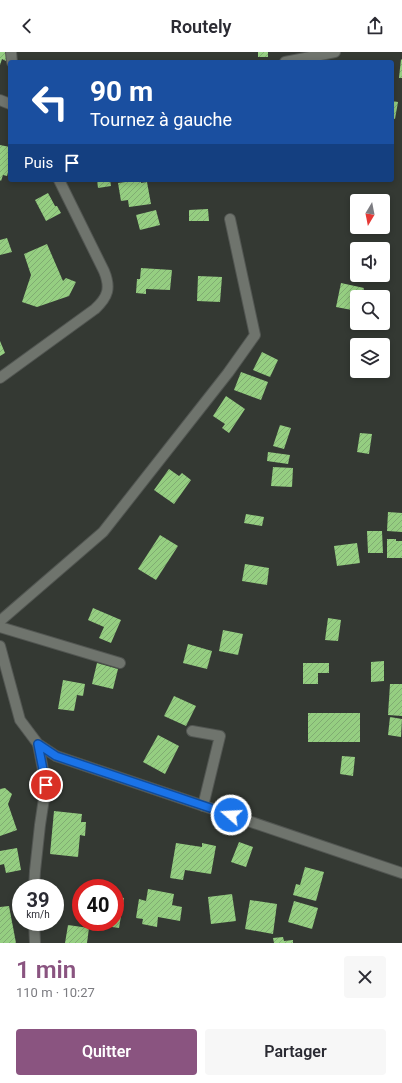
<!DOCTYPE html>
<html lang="fr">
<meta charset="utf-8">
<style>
body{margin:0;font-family:Roboto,sans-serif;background:#f7f7f7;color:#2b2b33;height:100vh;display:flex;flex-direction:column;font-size:15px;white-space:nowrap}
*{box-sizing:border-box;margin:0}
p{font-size:13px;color:#7c7c81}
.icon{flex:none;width:22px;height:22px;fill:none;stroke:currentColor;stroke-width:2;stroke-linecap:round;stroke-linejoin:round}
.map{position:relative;height:891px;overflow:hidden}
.sheet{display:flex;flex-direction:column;background:#fff;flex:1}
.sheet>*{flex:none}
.top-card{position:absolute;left:8px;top:8px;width:386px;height:122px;border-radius:4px;box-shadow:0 2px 6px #0003;background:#1a4fa0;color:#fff;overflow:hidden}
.needle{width:26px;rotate:190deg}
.tools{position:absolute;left:350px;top:142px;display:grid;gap:8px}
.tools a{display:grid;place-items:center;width:40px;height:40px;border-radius:4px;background:#fff;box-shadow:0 2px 6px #0003;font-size:20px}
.speed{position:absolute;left:12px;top:827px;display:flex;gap:8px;font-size:20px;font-weight:700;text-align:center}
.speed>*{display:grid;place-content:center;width:52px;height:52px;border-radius:50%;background:#fff;box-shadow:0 2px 6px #0003;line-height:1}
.speed small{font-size:10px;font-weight:400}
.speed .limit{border:6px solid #d22;background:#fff;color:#111}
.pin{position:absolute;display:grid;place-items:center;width:34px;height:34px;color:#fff;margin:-17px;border:2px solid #fff;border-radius:50%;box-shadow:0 1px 4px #0007}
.me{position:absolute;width:44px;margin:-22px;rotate:289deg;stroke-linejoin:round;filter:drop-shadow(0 0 3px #0008)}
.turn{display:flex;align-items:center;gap:14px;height:84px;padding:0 16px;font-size:18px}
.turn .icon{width:52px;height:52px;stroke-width:2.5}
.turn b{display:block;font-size:28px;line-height:34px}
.then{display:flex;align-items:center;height:38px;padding:0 16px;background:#0003;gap:8px;font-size:15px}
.round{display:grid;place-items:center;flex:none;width:42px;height:42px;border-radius:4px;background:#f7f7f7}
.head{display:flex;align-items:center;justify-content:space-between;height:68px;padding:0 16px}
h1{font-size:24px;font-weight:600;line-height:30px;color:#8a5480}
.primary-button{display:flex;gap:8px;margin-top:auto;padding:8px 16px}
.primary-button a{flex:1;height:46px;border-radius:4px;background:#8a5480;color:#fff;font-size:16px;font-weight:600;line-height:46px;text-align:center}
.primary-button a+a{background:#f7f7f7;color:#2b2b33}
header{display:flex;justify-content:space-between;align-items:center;height:52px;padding:0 16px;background:#fff;font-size:18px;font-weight:600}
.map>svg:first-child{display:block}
</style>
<header><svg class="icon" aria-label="back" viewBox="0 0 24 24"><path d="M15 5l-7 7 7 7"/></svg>Routely<svg class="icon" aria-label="share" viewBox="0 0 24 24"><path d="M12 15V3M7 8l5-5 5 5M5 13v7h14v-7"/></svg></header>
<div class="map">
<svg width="402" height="891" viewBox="0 0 402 891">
<defs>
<pattern id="building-hatch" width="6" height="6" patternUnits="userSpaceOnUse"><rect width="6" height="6" fill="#95ce81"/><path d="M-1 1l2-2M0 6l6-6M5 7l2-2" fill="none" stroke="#80ac72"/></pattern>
</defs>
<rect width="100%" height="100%" fill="#343933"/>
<!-- building -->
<g fill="url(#building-hatch)">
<path d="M0,0H9L6,9L2,7L0,13Z"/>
<rect x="258" y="0" width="10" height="5"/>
<path d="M401,7L402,8V26H399Z"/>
<path d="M392,49L398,50L395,67L392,66Z"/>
<path d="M0,93L10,95L8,105L10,106V112L7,124L3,123L1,129L0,128Z"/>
<path d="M97,128H110L111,134L98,136Z"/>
<path d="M141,128V131L147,130L151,152L129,155L128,148L121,149L118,131Z"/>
<path d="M48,141L55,154H57L61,161L46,169L35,148Z"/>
<path d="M208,157L209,169H189V158Z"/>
<path d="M156,158L160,173L140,178L136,163Z"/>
<path d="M7,186L12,200L0,203V188Z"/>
<path d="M47,192L63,229L66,226L76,230L69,244L37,255L22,250L31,223L24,202Z"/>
<path d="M141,216L172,218L170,238L146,237V242L136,241L137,227H140Z"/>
<path d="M198,224L222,225L220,250L197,249Z"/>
<path d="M341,231L364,236L362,245H357V259L336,255Z"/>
<path d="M0,289L5,301L0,304Z"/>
<path d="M350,297H357V319L353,320Z"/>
<path d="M262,300L278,308L270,325L253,318Z"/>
<path d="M241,320L268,330L261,348L234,338Z"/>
<path d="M226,344L245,357L229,381L222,376L225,372L213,364Z"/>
<path d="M280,373L291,376L284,397L273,394Z"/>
<path d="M360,381L372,382L369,402L357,400Z"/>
<path d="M268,400L290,403L288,412L267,409Z"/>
<path d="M273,415L293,416L292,435L271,434Z"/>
<path d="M169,417L179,424L182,421L191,428L174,452L154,438Z"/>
<path d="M388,460L402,461V480L387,479Z"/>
<path d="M246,462L264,465L262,474L244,471Z"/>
<path d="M367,479H382L383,501H368Z"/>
<path d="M160,483L178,494L156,528L138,517Z"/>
<path d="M387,487H396V489H402V506H387Z"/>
<path d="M357,491L360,511L337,514L334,494Z"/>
<path d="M245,512L269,516L267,533L242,529Z"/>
<path d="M93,556L121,568L111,591L99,586L104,575L88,568Z"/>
<path d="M328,566L341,568L338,589L325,588Z"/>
<path d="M223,578L243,582L238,603L219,599Z"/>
<path d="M188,592L212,599L207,617L183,611Z"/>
<path d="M384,609V629L371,630V610Z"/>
<path d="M97,611L118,617L113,637L92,632Z"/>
<path d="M303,611H329V621H318V632H303Z"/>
<path d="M63,628L85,632L83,644L77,643L74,659L58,657Z"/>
<path d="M390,632H402V664L388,663Z"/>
<path d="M174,644L196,654L186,674L164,664Z"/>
<rect x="308" y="661" width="52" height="29"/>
<path d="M390,665L402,667L401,685L388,683Z"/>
<path d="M158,683L179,694L165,722L143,710Z"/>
<path d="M342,704L355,705L353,724L340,722Z"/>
<path d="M5,736L12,742L8,752L17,778L0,784V737Z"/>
<path d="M54,759L82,762L81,770H86L85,784L80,783L78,805L50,802Z"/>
<path d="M239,790L253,795L246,815L231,810Z"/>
<path d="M176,791L202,795V791L216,794L211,822L185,818L183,828L170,826Z"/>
<path d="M17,796L21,818L6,821L4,812L0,813V799Z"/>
<path d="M305,815L324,820L316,849L293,843L296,832L300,833Z"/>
<path d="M148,837L174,842L172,853L182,855L180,869L158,865L157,875L142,872L143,867L136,866L139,847L146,849Z"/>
<path d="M232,842L236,869L211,872L208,845Z"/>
<path d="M115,844L124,846L119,876L98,873L99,870H115Z"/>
<path d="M250,848L277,852L273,882L245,877Z"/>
<path d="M294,849L318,856L312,877L288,870Z"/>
<path d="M9,854L16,891H0V855Z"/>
<path d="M68,873L89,876L87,891H65Z"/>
<path d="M283,885L284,889L293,888V891H274L273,886Z"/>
</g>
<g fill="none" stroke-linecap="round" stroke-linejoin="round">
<!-- minor casing -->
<g stroke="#525652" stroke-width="12">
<g id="minor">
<path d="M11,0L12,10"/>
<path d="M285,10L335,0"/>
<path d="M0,48L10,52"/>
<path d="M0,326L95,257C108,245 111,236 104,219L59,128"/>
<path d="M0,569L103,480L228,321L255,283L230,167"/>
<path d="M0,575L120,611"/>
<path d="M0,594L20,668L38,692L56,704L402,821"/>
<path d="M192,679L220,684L203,754"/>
<path d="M34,836L35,819L40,773L46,733L38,692"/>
<path d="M34,870L35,891"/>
</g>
</g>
<!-- minor -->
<use href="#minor" stroke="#6f746d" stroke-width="10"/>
</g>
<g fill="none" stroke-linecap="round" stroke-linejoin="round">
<!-- route casing -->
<g stroke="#114b97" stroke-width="10">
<path id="route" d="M46,733L38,692L56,704L231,763"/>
</g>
<!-- route -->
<use href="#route" stroke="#1a73e8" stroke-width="7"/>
</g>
</svg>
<div class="tools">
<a><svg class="needle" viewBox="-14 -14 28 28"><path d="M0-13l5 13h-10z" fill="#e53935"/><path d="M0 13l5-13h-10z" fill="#7c7c81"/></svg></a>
<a><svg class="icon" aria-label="sound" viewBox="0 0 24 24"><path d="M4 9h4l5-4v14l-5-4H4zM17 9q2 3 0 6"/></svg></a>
<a><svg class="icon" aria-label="search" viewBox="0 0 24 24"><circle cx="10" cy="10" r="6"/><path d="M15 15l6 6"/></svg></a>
<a><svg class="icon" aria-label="layers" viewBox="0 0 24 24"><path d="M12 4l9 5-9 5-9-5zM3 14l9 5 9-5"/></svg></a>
</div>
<div class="speed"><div>39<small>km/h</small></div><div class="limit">40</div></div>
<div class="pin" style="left:46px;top:733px;background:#d93025"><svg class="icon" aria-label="arrive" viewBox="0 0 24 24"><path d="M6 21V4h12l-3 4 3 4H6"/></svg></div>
<svg class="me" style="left:231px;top:763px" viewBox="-20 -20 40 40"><circle r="17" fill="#1a73e8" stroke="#fff" stroke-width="3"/><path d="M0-11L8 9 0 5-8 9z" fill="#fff"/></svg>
<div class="top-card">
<div class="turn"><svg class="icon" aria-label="left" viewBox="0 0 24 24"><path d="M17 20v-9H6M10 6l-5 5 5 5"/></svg><div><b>90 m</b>Tournez à gauche</div></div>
<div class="then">Puis<svg class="icon" aria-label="arrive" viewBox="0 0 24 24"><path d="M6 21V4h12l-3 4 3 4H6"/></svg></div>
</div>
</div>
<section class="sheet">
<div class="head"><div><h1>1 min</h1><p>110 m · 10:27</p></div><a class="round"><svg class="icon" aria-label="close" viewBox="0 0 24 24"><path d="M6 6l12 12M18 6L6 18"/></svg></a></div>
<div class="primary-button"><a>Quitter</a><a>Partager</a></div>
</section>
